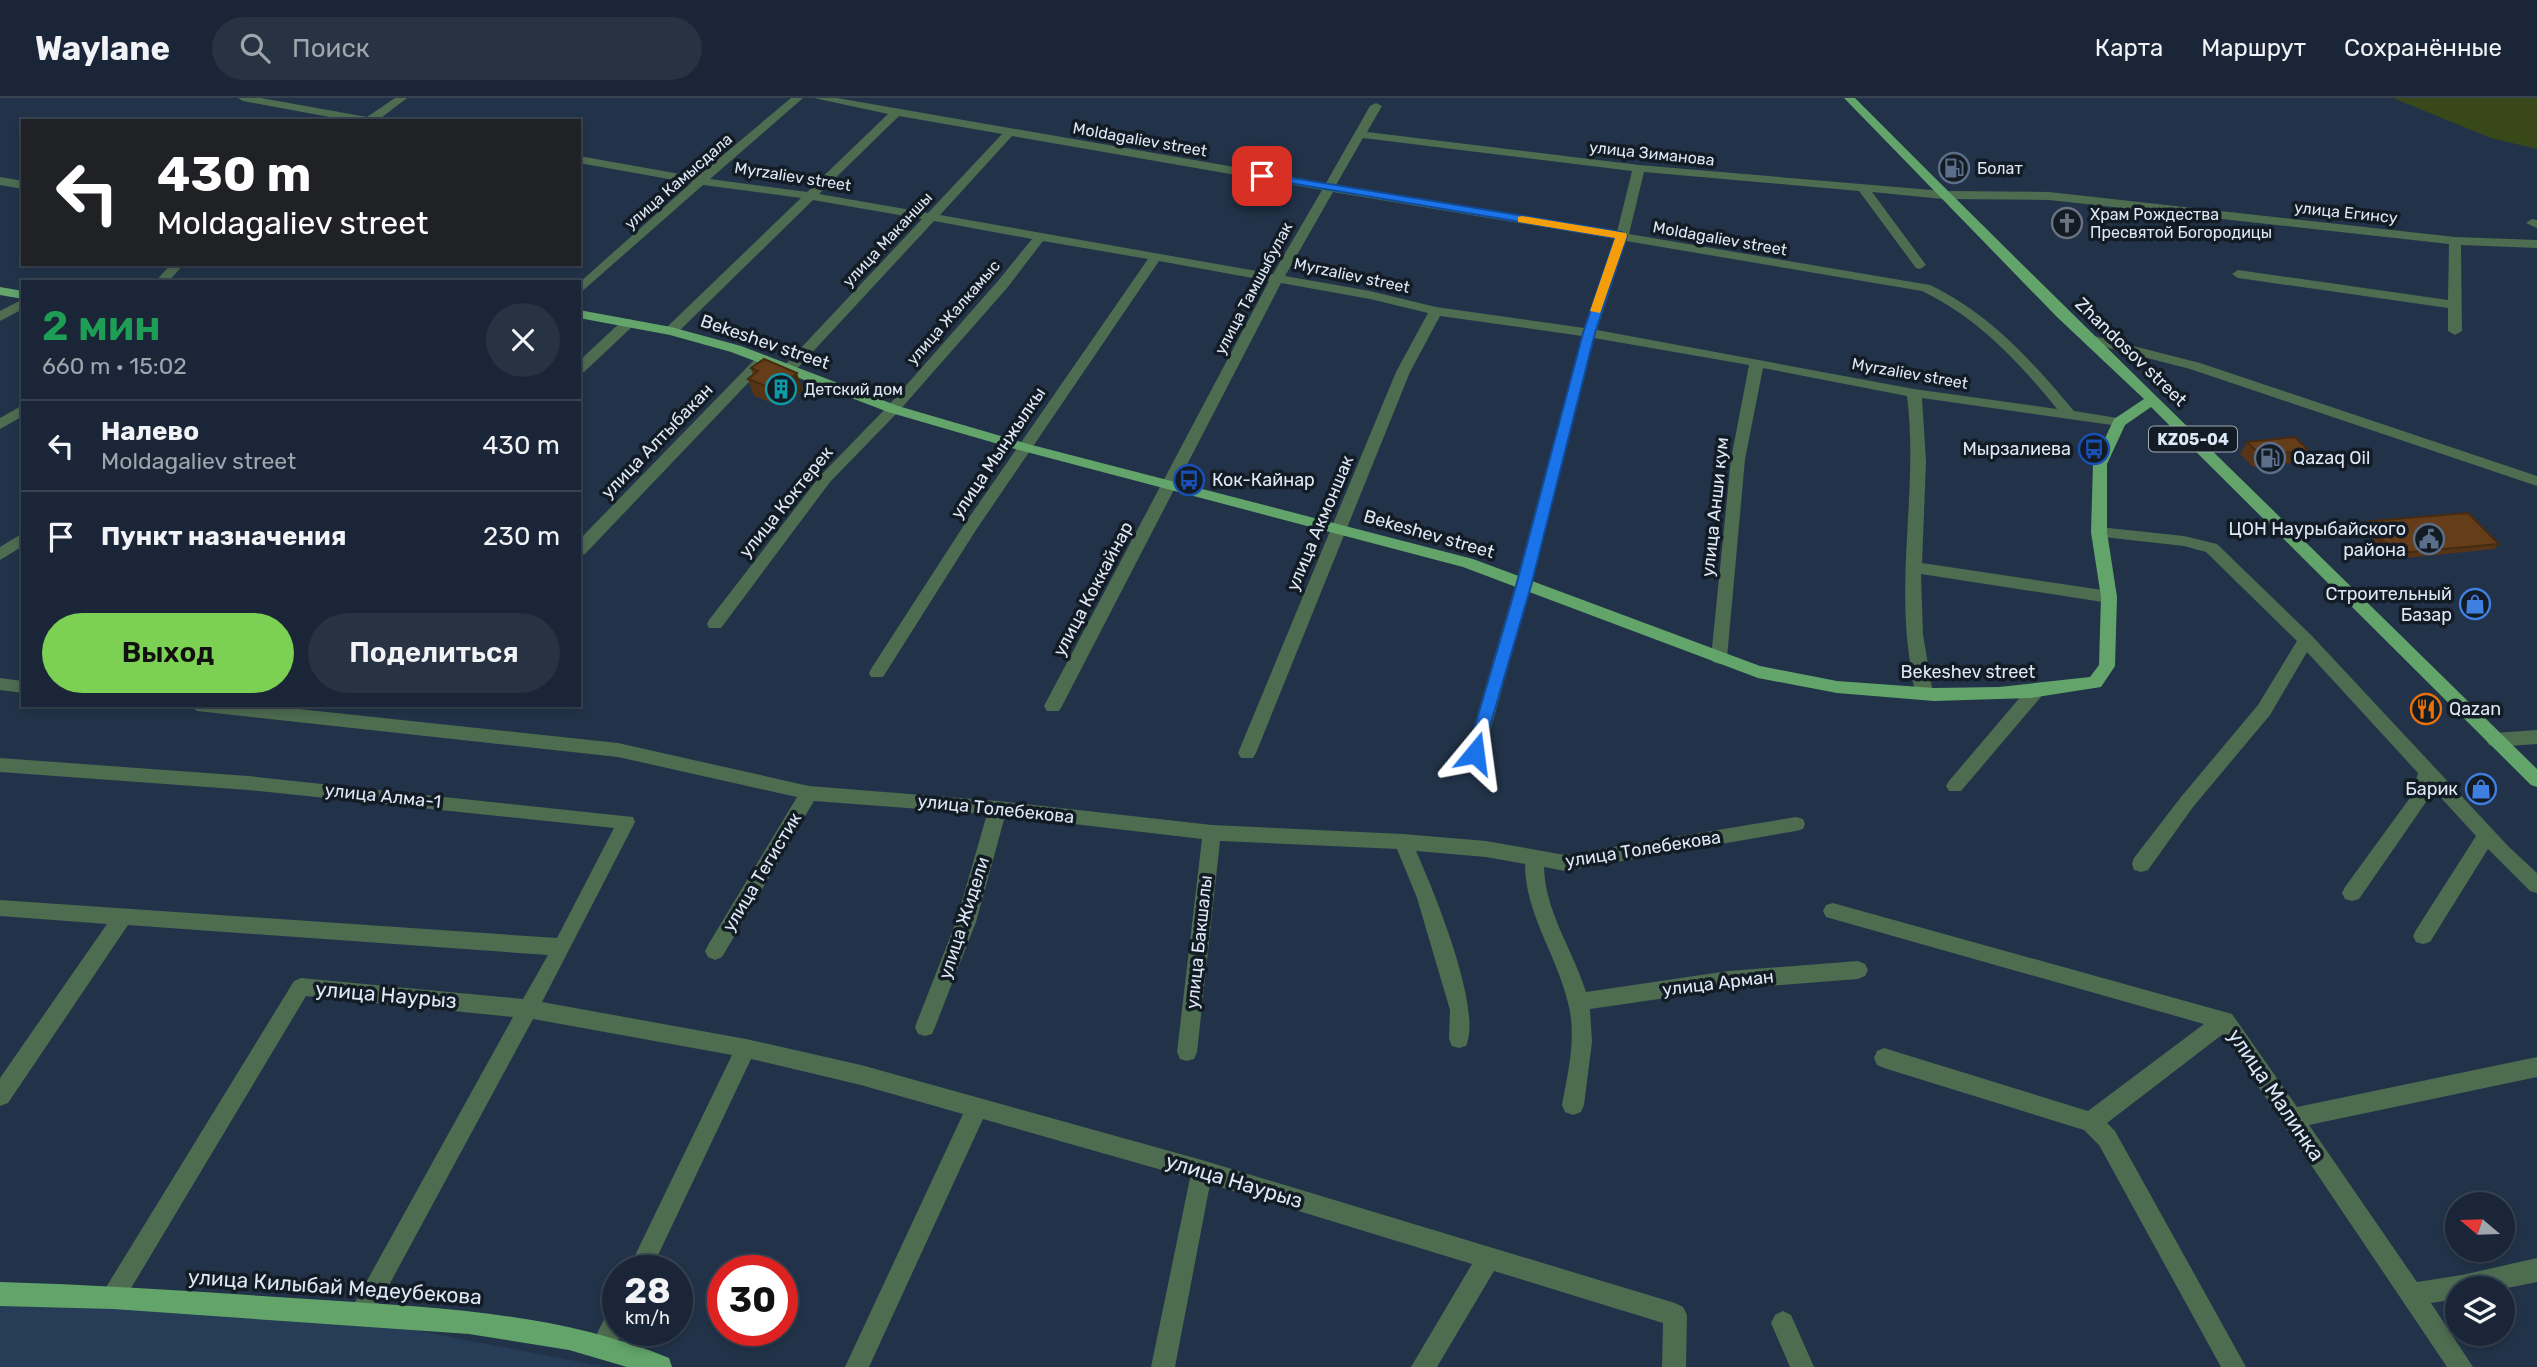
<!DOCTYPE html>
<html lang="ru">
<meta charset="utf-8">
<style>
body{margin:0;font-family:Rubik,sans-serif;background:#273242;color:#f1f3f6;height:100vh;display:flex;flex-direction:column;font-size:26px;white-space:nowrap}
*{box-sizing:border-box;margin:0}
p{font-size:23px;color:#9fa5ad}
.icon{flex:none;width:38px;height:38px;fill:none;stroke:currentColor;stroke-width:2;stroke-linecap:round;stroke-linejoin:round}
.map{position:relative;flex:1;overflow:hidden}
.panel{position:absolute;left:21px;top:182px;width:560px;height:427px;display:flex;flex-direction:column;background:#1a2637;border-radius:0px;box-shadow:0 4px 10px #0003,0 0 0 2px #384352}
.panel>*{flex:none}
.guide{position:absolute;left:21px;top:21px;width:560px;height:147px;border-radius:0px;box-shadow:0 4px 10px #0003,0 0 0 2px #384352;background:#202124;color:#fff;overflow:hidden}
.needle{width:46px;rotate:289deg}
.controls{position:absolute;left:2445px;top:1094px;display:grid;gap:14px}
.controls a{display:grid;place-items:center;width:70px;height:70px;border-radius:50%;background:#1a2637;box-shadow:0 4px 10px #0003,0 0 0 2px #384352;font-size:35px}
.speed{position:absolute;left:602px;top:1157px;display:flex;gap:14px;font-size:35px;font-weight:700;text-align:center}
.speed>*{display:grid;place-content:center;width:91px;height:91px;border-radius:50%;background:#1a2637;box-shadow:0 4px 10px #0003,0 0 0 2px #384352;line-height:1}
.speed small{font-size:18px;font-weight:400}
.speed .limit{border:10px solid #d22;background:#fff;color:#111}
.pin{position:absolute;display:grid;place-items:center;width:60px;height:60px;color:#fff;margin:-30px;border-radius:14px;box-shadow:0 4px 10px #0006}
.me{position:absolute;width:77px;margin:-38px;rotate:16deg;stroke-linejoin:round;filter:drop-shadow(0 0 5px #0008)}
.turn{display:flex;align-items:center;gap:24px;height:147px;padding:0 21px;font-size:32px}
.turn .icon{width:91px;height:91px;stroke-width:2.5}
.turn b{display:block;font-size:49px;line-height:60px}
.round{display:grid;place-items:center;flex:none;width:74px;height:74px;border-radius:37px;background:#273242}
.headline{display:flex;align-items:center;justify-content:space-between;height:119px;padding:0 21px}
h1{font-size:42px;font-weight:600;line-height:52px;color:#1e9e55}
.button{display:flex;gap:14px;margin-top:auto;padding:14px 21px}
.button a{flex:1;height:80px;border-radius:42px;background:#7cd155;color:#111;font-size:28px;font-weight:600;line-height:80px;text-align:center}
.button a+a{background:#273242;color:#f1f3f6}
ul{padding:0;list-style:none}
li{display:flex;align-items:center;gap:21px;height:91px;padding:0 21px;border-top:2px solid #384352}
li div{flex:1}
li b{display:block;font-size:26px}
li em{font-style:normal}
header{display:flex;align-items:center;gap:42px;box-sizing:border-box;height:98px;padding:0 35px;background:#1a2637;border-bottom:2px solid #384352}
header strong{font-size:33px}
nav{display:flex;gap:38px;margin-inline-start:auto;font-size:24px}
.search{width:490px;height:63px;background:#273242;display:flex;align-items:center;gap:18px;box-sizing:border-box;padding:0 24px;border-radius:38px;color:#9fa5ad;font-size:26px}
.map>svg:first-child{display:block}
</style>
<header>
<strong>Waylane</strong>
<div class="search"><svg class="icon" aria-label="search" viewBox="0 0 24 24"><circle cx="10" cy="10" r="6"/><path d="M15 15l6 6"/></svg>Поиск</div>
<nav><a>Карта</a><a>Маршрут</a><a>Сохранённые</a></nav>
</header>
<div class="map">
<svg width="2537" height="1269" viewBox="0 0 2537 1269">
<rect width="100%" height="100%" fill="#223349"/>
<!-- built -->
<path fill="#273c57" d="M0,1207L105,1208L408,1231L606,1269H0Z"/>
<!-- green -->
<path fill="#394818" d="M2393,0H2537V51L2491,40Z"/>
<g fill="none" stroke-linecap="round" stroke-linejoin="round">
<!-- minor -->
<g fill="#4d6c50" fill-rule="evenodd">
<path d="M238,0H261L367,19L395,0H407L377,23H351L243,3Z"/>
<path d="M791,0H803L710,81L807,94L888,16L814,0H837L1326,85L1370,8L1376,5L1382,8L1367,34L1639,67L1943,93L2049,94L2455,139L2537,142V150L2461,147L2462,233L2455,237L2448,233V210L2238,180L2232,176L2238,172L2448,202L2449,146L2049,102L1943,101L1872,94L1926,167L1920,171L1916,170L1859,93L1644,74L1629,136L1930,187C1990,216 2031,262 2074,313L2124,321V327L2119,328L1922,300L1926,364L1922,465L2109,493L2115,495L2117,499L2115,503L2109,505L1921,476L1923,537L1933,595L1930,600H1918C1912,587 1911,571 1909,557C1897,471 1918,385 1907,298L1763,270L1745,361L1727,560L1719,566L1713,564L1711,560L1731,361L1749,267L1594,240L1531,488L1484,655L1481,660H1469L1466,655L1515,488L1582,238L1440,218L1410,274L1256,655L1253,660H1241L1238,655L1396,274L1428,215L1370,201L1281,185L1062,608L1059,613H1047L1044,608L1269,183L1159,163L976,432L883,579H871L869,575L871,571L966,424L1148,161L1043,143L1007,190L898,314L830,384L721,530H709L707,526L709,522L820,378L888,308L997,184L1032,141L934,123L794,274L789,275L782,271L784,268L922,121L813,102L676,236L671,237L664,233L666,230L801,100L703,87L579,196V185L691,85L579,65V58L697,79ZM899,18L1002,36L928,115L819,96ZM1012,38L1322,92L1273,176L940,117ZM1363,40L1632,73L1617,134L1336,87ZM1333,94L1615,141L1584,230L1436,209L1370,193L1285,178ZM1626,143L1922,193C1978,220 2018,263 2057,311L1914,291L1597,232Z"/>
<path d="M0,79L23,83V91L0,87Z"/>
<path d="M2532,121L2537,122V130L2526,125Z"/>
<path d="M171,166H184L168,184H155Z"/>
<path d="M23,201V211L0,223V213Z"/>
<path d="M628,221L633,222V228L584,274L579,275V263L623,222Z"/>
<path d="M2090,237L2200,265L2537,378V388L2190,271L2085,244V238Z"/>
<path d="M763,257L768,258V264L585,456L579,457V442L758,258Z"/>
<path d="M23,307V318L0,331V320Z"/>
<path d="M2099,429L2184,438L2217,446L2312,538L2509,749L2537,775V795L2530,793L2488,751L2430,844L2423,846L2416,844L2413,838L2416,832L2476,738L2432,690L2426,704L2359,801L2352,803L2345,801L2342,795L2345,789L2412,697L2418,675L2307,554L2270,617L2193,709L2148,772L2141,774L2134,772L2132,766L2134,760L2181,699L2258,607L2297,543L2206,454L2184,448L2094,438L2091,434L2094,430Z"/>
<path d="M23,435V448L0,462V449Z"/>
<path d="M0,580L23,583V595L0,592Z"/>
<path d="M2034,589L2040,590L2043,595L2040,600L1961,693H1949L1946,688L1949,683L2028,590Z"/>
<path d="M189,607H261L618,645L809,688L998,703L1212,727L1403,736L1486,743L1565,757L1796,719L1803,721L1805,726L1803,731L1796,733L1565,773L1544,769C1545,814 1573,852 1586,894L1728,873L1858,863L1865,866L1868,872L1865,878L1858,881L1728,891L1590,911L1592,944L1584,1007L1581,1014L1573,1017L1565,1014L1562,1007C1568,974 1577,938 1568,905C1557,857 1525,816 1525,766L1486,759L1416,753C1433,791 1483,911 1466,948L1459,950L1452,948L1449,941L1450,912L1417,800L1397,751L1220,743L1197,954L1194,961L1187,963L1180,961L1177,954L1202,741L1005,718L976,824L935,929L932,936L925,938L918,936L915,929L956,824L987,716L814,703L722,859L715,862L708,859L705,853L708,847L797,699L618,659L197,613Z"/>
<path d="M2537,632V646L2495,649L2489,647L2486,642L2489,637L2495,635Z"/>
<path d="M0,660L248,678L633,719L635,724L542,904L746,941L861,967L1202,1062L1675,1205L1683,1209L1687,1217L1686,1269H1662L1663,1225L1494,1173L1437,1269H1411L1472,1166L1210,1086L1175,1269H1151L1190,1080L983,1021L869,1269H845L963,1016L861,987L751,961L651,1172H628L732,957L533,921L369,1224L361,1228L353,1224L349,1216L353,1208L513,919L306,898L121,1207L113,1211L105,1207L101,1199L105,1191L294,883L301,880L523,901L548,857L128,827L8,1005L0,1008V980L107,826L0,818V802L557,840L614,730L248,692L0,674Z"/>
<path d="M1833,805L2232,916L2297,1009L2537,959V979L2309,1027L2417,1184L2462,1177L2537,1160V1184L2502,1191L2457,1190V1201L2431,1205L2473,1269H2447L2223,936L2107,1025L2115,1033L2246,1269H2221L2099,1047L2084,1032L1884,970L1877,967L1874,960L1877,953L1884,950L2088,1013L2204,926L1833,821L1826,819L1823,813L1826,807Z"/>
<path d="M618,1205V1232H623L611,1256L603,1260L595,1256L591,1248L610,1209Z"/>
<path d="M1783,1213L1791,1217L1814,1269H1790L1771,1225L1775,1217Z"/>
</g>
<!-- major -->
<g fill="#63a46b" fill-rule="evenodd">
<path d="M1844,0H1855C2080,226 2310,447 2537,671V689L2531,687L2151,309L2125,327L2107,366V434L2117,499L2115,568L2101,589L2031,600L1934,603L1837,595L1758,580L1463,469L1019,352L888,314L731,254L670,237L579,220V212L671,229L741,248L898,308L1028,346L1473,461L1760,568L1837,583L1934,590L1999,589L2090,579L2099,567L2101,499L2091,434L2093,366L2114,321L2144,301L2056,218Z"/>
<path d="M0,189L23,193V201L0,197Z"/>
<path d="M0,1184C108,1187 216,1195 324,1202C441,1210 559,1215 669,1260L672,1269H627L569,1252L469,1236L113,1211L0,1208Z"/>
</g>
</g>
<!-- wall -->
<g fill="#573415">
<path d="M751,270L803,292L788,304L782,301L775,306L754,298L748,281L753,277Z"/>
<path d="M2247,344L2308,352L2300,364L2253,369L2240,356Z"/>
<path d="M2370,423L2499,446L2494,451L2396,461L2372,445L2375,438L2366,428Z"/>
</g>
<!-- shaded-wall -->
<g fill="#472b11">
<path d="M797,275L803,292L788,304L782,287Z"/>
<path d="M776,284L782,301L775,306L769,289Z"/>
</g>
<!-- building -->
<g fill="#653d18" stroke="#472b11" stroke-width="2">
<path d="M764,261L797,275L782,287L776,284L769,289L748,281L758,273L751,270Z"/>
<path d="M2295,339L2308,352L2261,358L2247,344Z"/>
<path d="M2468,415L2499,446L2401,455L2377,439L2379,432L2370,423Z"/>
</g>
<!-- route -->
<path fill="#1a73e8" stroke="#114b97" stroke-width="2" d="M1262,75L1622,134L1627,138L1595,235L1531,488L1481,659L1475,661L1467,655L1516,488L1583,235L1615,140L1259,80V76Z"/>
<!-- slow -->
<path fill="#f59e0b" d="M1522,118L1626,135L1627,138L1600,215L1590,213L1615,140L1518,124V119Z"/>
<!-- icons -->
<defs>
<g id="fuel-ring" transform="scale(1.575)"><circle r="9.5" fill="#131b24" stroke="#5c6f8a" stroke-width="1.5"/><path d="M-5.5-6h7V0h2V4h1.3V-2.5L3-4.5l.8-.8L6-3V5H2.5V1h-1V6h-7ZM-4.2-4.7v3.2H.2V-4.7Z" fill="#5c6f8a"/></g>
<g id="church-ring" transform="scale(1.575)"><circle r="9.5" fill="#131b24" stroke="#6b7280" stroke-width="1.5"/><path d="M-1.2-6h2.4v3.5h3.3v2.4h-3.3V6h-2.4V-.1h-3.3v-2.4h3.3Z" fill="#6b7280"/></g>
<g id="building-ring" transform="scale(1.575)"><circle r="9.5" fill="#131b24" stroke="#0f9aa8" stroke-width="1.5"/><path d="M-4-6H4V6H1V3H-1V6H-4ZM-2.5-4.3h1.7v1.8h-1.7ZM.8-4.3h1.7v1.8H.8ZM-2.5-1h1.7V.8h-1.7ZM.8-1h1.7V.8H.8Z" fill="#0f9aa8"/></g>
<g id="bus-ring" transform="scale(1.575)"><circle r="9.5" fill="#131b24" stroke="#1a4fb4" stroke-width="1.5"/><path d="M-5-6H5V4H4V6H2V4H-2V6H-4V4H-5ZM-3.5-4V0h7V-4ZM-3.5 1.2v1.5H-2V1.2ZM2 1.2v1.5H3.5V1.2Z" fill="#1a4fb4"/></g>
<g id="civic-ring" transform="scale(1.575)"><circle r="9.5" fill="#131b24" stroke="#5c6f8a" stroke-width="1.5"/><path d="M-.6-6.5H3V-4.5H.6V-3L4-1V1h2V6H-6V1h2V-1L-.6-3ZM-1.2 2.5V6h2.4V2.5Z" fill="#5c6f8a"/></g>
<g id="shop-ring" transform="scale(1.575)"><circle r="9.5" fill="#131b24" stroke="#3f7fe0" stroke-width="1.5"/><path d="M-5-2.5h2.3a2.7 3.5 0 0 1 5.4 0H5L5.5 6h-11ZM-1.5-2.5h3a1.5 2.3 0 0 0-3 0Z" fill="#3f7fe0"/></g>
<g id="restaurant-ring" transform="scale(1.575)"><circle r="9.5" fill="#131b24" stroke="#e8710a" stroke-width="1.5"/><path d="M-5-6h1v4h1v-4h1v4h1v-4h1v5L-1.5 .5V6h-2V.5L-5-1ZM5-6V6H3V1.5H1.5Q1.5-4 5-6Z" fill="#e8710a"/></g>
</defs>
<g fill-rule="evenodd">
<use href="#fuel-ring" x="1954" y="70"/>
<use href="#church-ring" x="2067" y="125"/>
<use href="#building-ring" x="781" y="291"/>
<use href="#bus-ring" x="2094" y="351"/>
<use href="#fuel-ring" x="2270" y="360"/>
<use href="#bus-ring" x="1189" y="382"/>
<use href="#civic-ring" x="2429" y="441"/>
<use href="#shop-ring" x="2475" y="506"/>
<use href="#restaurant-ring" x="2426" y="611"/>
<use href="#shop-ring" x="2481" y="691"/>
</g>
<g text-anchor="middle" stroke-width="7" stroke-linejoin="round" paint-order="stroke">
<!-- far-street labels -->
<g font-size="16" fill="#dde8f6" stroke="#131b24">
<text transform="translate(1140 41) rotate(10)" y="6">Moldagaliev street</text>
<text transform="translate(1652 55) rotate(6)" y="6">улица Зиманова</text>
<text transform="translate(793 78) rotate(9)" y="6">Myrzaliev street</text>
<text transform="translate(678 83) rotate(-41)" y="6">улица Камысдала</text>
<text transform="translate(2346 114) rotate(6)" y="6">улица Егинсу</text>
<text transform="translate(1720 140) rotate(10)" y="6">Moldagaliev street</text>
<text transform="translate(887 141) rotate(-47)" y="6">улица Маканшы</text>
<text transform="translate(1352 177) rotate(12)" y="6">Myrzaliev street</text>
<text transform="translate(1253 190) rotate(-62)" y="6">улица Тамшыбулак</text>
<text transform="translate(953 214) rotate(-49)" y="6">улица Жалкамыс</text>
<text transform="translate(1910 275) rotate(10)" y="6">Myrzaliev street</text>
</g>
<!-- far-poi labels -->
<g font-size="16" fill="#dde8f6" stroke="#131b24" text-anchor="start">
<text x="1977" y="76">Болат</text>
<text x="2090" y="122">Храм Рождества<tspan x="2090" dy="18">Пресвятой Богородицы</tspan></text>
<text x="804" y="297">Детский дом</text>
</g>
<!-- shield labels -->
<rect fill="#131b24" stroke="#a0aab7" stroke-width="2" x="2149" y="328.5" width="88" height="25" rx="5"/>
<g font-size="16" font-weight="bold" fill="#dde8f6">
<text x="2193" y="347">KZ05-04</text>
</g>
<!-- street labels -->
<g font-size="18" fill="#dde8f6" stroke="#131b24">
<text transform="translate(765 244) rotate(19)" y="6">Bekeshev street</text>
<text transform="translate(2131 254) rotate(44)" y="6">Zhandosov street</text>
<text transform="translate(657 343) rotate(-46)" y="6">улица Алтыбакан</text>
<text transform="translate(998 355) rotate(-56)" y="6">улица Мынжылкы</text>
<text transform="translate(786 404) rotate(-51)" y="6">улица Коктерек</text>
<text transform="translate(1715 409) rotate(-84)" y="6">улица Анши кум</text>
<text transform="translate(1320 425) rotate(-67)" y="6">улица Акмоншак</text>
<text transform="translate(1429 436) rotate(16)" y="6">Bekeshev street</text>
<text transform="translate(1093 491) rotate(-62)" y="6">улица Коккайнар</text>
<text x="1968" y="580">Bekeshev street</text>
<text transform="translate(383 698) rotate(6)" y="6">улица Алма-1</text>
<text transform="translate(996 711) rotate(6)" y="6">улица Толебекова</text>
<text transform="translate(1643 751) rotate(-9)" y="6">улица Толебекова</text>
<text transform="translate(762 774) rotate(-59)" y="6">улица Тегистик</text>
<text transform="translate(964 820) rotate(-72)" y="6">улица Жидели</text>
<text transform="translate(1199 844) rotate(-84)" y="6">улица Бакшалы</text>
<text transform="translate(1718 885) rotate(-7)" y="6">улица Арман</text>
</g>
<!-- poi labels -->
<g font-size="18" fill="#dde8f6" stroke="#131b24" text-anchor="end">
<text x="2071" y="357">Мырзалиева</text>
<text x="2293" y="366" text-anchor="start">Qazaq Oil</text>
<text x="1212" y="388" text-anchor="start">Кок-Кайнар</text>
<text x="2406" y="437">ЦОН Наурыбайского<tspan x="2406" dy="21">района</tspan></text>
<text x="2452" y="502">Строительный<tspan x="2452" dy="21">Базар</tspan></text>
<text x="2449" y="617" text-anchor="start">Qazan</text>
<text x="2458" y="697">Барик</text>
</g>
<!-- near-street labels -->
<g font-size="21" fill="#dde8f6" stroke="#131b24">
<text transform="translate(386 897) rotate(5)" y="7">улица Наурыз</text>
<text transform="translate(2276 997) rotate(56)" y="7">улица Малинка</text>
<text transform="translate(1234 1083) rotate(17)" y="7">улица Наурыз</text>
<text transform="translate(335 1189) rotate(4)" y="7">улица Килыбай Медеубекова</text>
</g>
</g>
</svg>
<div class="controls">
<a><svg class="needle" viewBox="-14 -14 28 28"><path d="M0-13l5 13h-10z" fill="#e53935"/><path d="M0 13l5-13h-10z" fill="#9fa5ad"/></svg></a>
<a><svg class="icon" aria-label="layers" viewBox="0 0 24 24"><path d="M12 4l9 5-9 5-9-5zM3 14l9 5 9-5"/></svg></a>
</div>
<div class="speed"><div>28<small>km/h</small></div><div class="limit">30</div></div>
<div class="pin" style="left:1262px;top:78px;background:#d93025"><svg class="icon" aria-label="arrive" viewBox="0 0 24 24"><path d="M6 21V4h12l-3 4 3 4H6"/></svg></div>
<svg class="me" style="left:1475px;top:655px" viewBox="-20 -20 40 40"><path d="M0-17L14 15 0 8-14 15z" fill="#1a73e8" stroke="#fff" stroke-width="4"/></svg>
<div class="guide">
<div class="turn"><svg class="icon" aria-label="left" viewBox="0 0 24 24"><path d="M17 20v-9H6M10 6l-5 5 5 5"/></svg><div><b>430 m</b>Moldagaliev street</div></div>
</div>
<section class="panel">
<div class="headline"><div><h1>2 мин</h1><p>660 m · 15:02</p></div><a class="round"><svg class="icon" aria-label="close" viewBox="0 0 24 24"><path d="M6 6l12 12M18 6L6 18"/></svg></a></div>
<ul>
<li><svg class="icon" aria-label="left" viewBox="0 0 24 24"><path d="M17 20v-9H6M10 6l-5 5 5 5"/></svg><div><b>Налево</b><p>Moldagaliev street</p></div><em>430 m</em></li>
<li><svg class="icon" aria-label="arrive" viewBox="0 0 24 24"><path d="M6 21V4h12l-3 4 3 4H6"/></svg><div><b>Пункт назначения</b></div><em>230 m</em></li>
</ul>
<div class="button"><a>Выход</a><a>Поделиться</a></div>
</section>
</div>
